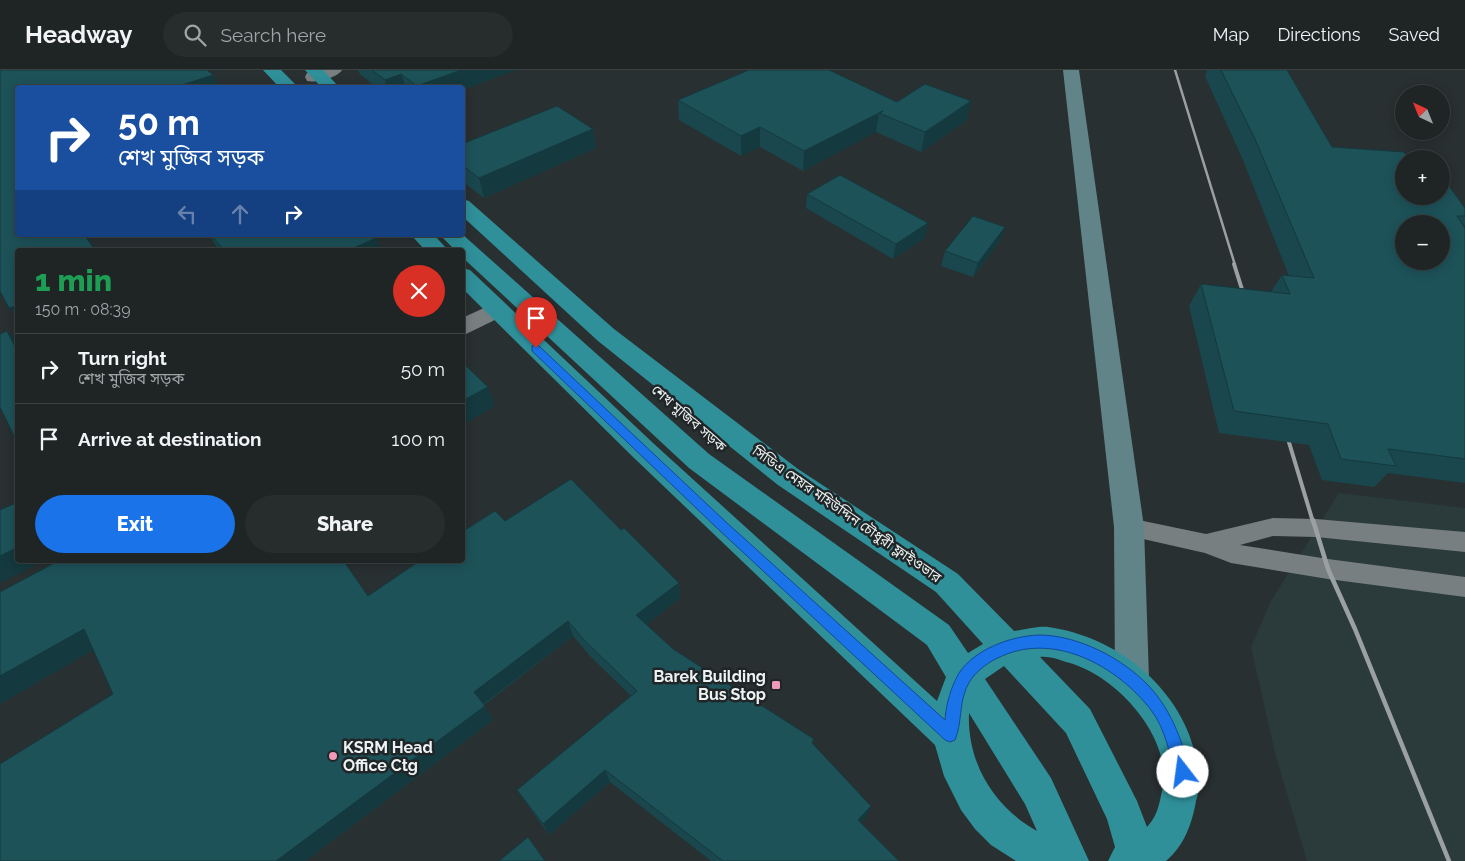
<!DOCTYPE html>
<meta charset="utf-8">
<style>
body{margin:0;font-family:Raleway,"Noto Sans Bengali",sans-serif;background:#272c2d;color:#f1f3f6;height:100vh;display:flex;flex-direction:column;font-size:19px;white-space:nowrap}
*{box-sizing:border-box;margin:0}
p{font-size:16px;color:#a1a4a7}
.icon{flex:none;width:28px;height:28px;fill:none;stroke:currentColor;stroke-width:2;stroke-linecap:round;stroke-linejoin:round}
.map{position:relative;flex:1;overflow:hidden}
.side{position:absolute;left:15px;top:178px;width:450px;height:315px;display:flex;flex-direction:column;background:#1f2425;border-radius:5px;box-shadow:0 2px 12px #0003,0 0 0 1px #3c4142}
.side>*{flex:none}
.hud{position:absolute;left:15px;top:15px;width:450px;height:152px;border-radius:5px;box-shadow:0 2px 12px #0003,0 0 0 1px #3c4142;background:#1a4fa0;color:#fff;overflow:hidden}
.needle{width:32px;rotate:317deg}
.fabs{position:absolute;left:1395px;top:15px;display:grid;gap:10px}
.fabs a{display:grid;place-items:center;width:55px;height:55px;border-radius:50%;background:#1f2425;box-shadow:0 2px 12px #0003,0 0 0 1px #3c4142;font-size:25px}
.pin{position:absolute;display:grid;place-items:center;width:42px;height:42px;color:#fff;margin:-51px -21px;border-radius:50% 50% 50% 0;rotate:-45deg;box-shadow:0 0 5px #0007}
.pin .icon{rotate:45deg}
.me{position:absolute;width:55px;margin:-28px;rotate:345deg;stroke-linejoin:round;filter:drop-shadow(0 0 4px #0008)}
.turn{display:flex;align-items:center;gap:18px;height:105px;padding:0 20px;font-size:22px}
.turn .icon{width:65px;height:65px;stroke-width:2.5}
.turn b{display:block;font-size:35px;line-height:42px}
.lanes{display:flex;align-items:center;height:48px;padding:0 20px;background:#0003;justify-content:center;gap:25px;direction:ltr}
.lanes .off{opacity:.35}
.round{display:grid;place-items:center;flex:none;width:52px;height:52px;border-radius:26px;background:#272c2d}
.head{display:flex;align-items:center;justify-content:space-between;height:85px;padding:0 20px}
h1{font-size:30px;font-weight:800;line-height:38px;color:#1e9e55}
.cta{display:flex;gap:10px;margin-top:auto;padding:10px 20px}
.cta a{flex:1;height:58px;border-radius:30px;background:#1a73e8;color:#fff;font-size:20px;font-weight:800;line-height:58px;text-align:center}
.cta a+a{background:#272c2d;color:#f1f3f6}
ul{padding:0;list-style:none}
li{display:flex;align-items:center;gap:15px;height:70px;padding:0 20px;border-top:1px solid #3c4142}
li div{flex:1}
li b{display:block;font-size:19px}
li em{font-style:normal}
header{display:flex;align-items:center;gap:30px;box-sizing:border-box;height:70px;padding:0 25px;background:#1f2425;border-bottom:1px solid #3c4142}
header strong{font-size:24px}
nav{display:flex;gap:28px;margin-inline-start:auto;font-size:18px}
.search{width:350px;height:45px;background:#272c2d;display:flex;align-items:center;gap:12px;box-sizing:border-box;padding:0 18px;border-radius:28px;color:#a1a4a7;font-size:19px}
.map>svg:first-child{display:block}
</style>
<header>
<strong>Headway</strong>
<div class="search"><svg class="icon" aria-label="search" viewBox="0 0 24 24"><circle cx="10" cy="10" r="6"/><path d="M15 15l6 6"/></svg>Search here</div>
<nav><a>Map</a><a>Directions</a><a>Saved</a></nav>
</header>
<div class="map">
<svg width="1465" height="791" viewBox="0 0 1465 791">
<rect width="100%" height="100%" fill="#293031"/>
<!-- built -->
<path fill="#2b3a3b" d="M1339,423L1465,438V791H1307L1275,683L1251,577L1271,531Z"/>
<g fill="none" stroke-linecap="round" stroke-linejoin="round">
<!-- lane -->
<path fill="#777f80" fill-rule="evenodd" d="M1129,448L1206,464L1273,448L1316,449L1465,462V482L1316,467L1273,466L1240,475L1328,489L1465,507V527L1328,509L1231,493L1205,483L1121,464L1118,457L1121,450Z"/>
<!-- street -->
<g fill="#777f80" fill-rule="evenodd">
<path d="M317,0H342C337,8 316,13 307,11L305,7L307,3Z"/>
<path d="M497,232L505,235L509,240L505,245L462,266V248Z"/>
</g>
<!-- secondary -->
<path fill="#618488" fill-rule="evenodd" d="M1063,0H1079L1144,457L1149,609L1144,620L1132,625L1120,620L1115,609L1114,457Z"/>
<!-- highway -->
<g fill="#2f909a" fill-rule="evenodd">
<path d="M263,0H281L299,18H280Z"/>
<path d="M305,0H323L340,18H322Z"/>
<path d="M462,129L469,131L614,259L798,399L958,504L1014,561C1024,560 1037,556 1048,557C1115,566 1179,616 1195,683C1197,691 1201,701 1200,709C1200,716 1198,724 1196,731C1192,754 1184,776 1166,791H1108L1115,777L1107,749L1066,663L1004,596L985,609L1051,708L1089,791H1016L991,775L975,759L961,740L944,706L935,675L633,387L462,218V198L470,200L653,373L937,631L946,607L927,575L689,398L462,187V180H455L440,165L462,164L709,384L949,555L968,583L983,574L936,522L778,415L598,271L462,146ZM1040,587C1049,586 1057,589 1066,592C1112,603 1164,658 1164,707C1164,713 1162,720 1161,726C1158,739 1156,747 1147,757L1137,731L1090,639ZM969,643L1025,734L1037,761C994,737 967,693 969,643Z"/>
<path d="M411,165H434L448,180H425Z"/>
</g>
<!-- rail-far2 -->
<path stroke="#9ba1a2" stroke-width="2.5" d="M1175,0L1235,195"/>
<!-- rail-far1 -->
<g stroke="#9ba1a2" stroke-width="4">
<path d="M1234,194L1246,232"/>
<path d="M1285,359L1313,452"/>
</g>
<!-- rail -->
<path stroke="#9ba1a2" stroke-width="4.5" d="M1313,450L1328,499L1355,559L1449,791"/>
</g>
<!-- wall -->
<g fill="#19474d">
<path d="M358,0H516L462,20V18H377L360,4Z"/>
<path d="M1207,0H1221L1332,77L1404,89L1465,138V154L1464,156L1465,158V413L1388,403L1374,417L1322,410L1309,375L1219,363L1189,236L1201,214L1271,222L1282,205L1289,206L1243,90L1205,6Z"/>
<path d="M678,30L897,32L967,50L921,82L876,62L803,101L760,77L741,86L679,50Z"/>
<path d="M593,59L596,78L484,128L462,111V74Z"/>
<path d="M807,124L925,168L893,189L806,138Z"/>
<path d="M209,165H373L381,180H220L216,176Z"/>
<path d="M1000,171L973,207L941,196L945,181Z"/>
<path d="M505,451L621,460L679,513L680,528L646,555L673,579L813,674L871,736L866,747L861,753L899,791H711L610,712L549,765L517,720L631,626L589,585L573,566L484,635L493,650L305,791H0L113,624L93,580L0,634V522L368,526Z"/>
</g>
<!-- shaded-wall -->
<g fill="#14393e">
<path d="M461,0H516L462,20V18H418L417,16Z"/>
<path d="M401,4L406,18H387L385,10Z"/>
<path d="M213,5L219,18H173Z"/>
<path d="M971,31L967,50L921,82L925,62Z"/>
<path d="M883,41L879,43L876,62L803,101L804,81Z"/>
<path d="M760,57V77L741,86V66Z"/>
<path d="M593,59L596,78L484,128L479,108Z"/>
<path d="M928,153L925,168L893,189L896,174Z"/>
<path d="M1005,157L1000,171L973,207L978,193Z"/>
<path d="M84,165H86L96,180H95Z"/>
<path d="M376,168L381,180H349Z"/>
<path d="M18,235V248L9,238Z"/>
<path d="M7,261L18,272V283Z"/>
<path d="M488,317L495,336L462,355V331Z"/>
<path d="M18,477V490H45L0,513V486Z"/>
<path d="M679,513L680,528L639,561L636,545Z"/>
<path d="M568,551L573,566L482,635L474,622Z"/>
<path d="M84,559L104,574L0,634V606Z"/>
<path d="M485,636L493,650L305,791H276Z"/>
<path d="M605,700L610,712L549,765L543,754Z"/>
<path d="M871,736L866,747L853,760L858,750Z"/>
</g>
<!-- building -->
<g fill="#1d5259" stroke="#14393e" fill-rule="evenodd">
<path d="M0,0H207L213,5L173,18H18V165H84L95,180H18V235L9,238L0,221Z"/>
<path d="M372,0H461L417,16L401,4L385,10Z"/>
<path d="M749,0H829L897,32L925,14L971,31L925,62L879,43L883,41L804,81L760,57L741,66L678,30Z"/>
<path d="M1221,0H1287L1332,77L1404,82L1409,89H1404V126H1441V105L1465,138V146H1457L1465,158V389L1388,379L1396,396L1341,389L1328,354L1234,341L1201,214L1290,224L1282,205L1314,208L1255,69ZM1404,154H1441V191H1404Z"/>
<path d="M557,36L593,59L479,108L462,95V74Z"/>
<path d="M840,105L928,153L896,174L807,124Z"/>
<path d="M973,146L1005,157L978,193L945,181Z"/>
<path d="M211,165H373L376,168L349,180H224Z"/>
<path d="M7,261L18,283V374L0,337V264Z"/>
<path d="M462,292L488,317L462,331Z"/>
<path d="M571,409L621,460L624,458L679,513L636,545L673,579L814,669L812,673L871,736L858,750L899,791H723L605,700L543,754L517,720L637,621L584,570L568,551L474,622L485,636L276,791H0V694L113,624L84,559L0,606V522L60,490H343L368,526L421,490H462V462L495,441L505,451Z"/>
<path d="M18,432V477L0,486V440Z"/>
<path d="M528,767L545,791H499Z"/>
</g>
<!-- route -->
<path fill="#1a73e8" stroke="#114b97" d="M536,275L539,276L726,452L945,650C946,634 951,617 959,603C975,579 1011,566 1039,565C1073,565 1111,583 1136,604C1167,629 1181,665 1190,702L1188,707L1183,709L1178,707C1168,684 1167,661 1151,640C1118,597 1056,562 1002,586C990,591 977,600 970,611C958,630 963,651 955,670L950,672L945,670L718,459L532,281V276Z"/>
<!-- markers -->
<g fill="#ef9ab8" stroke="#202627" stroke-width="2">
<rect x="771" y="610" width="10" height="10" rx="2.5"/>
<circle cx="333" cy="686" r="5"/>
</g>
<g text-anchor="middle" stroke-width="5" stroke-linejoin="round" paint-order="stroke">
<!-- street labels -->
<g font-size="14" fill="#edf2f2" stroke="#202627">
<text transform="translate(689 348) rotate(41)" y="5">শেখ মুজিব সড়ক</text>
<text transform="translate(847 444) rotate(35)" y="5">সিডিএ মেয়র মহিউদ্দিন চৌধুরী ফ্লাইওভার</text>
</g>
<!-- near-poi labels -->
<g font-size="16" font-weight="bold" fill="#edf2f2" stroke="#202627" text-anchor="end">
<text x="766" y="612">Barek Building<tspan x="766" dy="18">Bus Stop</tspan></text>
<text x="343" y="683" text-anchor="start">KSRM Head<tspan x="343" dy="18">Office Ctg</tspan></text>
</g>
</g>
</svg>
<div class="fabs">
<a><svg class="needle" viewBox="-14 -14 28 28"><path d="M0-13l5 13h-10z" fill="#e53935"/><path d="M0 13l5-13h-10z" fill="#a1a4a7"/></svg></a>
<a>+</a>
<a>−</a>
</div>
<div class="pin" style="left:536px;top:278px;background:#d93025"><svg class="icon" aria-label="arrive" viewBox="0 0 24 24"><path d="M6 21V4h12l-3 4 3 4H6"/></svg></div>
<svg class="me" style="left:1183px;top:702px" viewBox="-20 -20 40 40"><circle r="19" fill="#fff"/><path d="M0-13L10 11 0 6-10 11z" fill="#1a73e8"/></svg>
<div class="hud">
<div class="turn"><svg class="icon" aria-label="right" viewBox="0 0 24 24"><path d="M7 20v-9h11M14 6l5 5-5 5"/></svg><div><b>50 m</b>শেখ মুজিব সড়ক</div></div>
<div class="lanes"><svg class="icon off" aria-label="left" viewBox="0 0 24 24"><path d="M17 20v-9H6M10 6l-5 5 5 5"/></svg><svg class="icon off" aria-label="ahead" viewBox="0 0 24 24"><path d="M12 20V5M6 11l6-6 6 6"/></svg><svg class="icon" aria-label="right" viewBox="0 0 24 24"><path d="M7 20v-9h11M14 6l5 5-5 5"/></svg></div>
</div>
<section class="side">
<div class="head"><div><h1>1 min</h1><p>150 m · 08:39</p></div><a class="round" style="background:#d93025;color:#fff"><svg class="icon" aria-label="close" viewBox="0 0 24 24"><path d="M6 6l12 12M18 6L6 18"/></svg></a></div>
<ul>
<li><svg class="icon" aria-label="right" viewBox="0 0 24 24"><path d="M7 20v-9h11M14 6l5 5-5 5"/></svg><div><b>Turn right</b><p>শেখ মুজিব সড়ক</p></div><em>50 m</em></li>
<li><svg class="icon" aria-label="arrive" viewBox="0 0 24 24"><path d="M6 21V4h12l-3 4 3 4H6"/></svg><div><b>Arrive at destination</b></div><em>100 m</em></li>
</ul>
<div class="cta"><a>Exit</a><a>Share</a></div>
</section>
</div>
